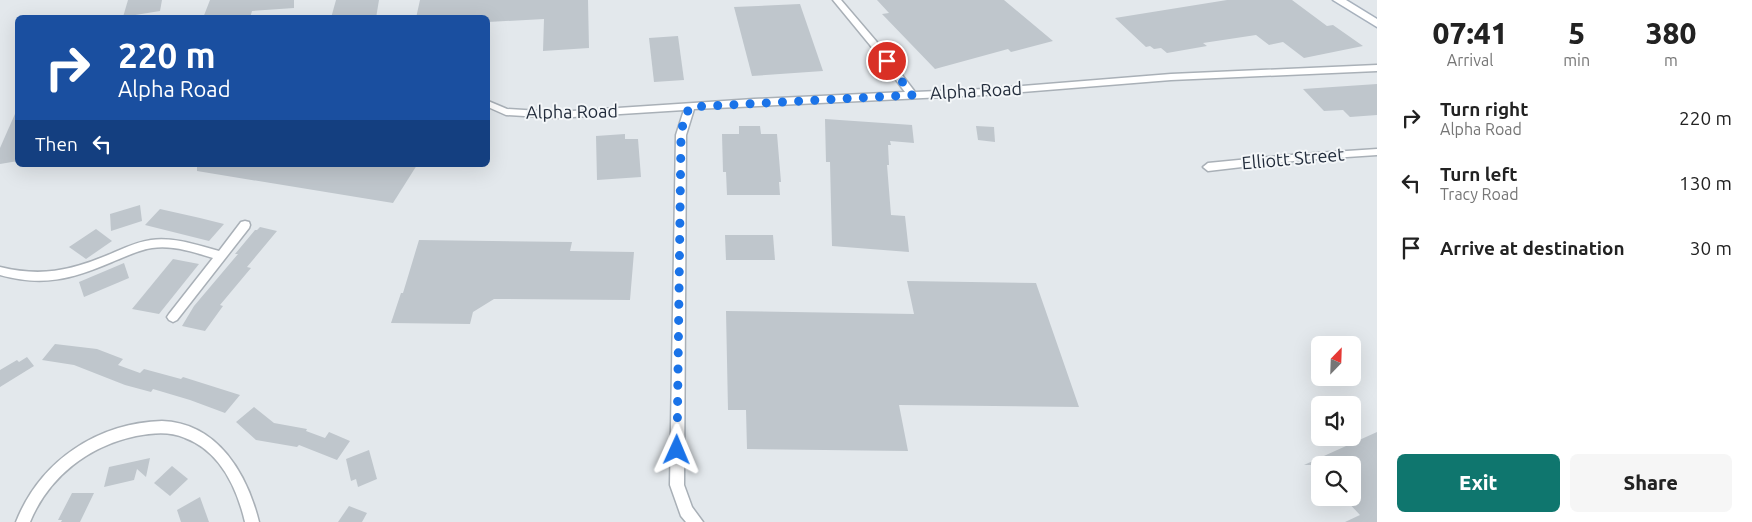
<!DOCTYPE html>
<style>
body{margin:0;font-family:Ubuntu,sans-serif;background:#f6f6f6;color:#222;height:100vh;display:flex;flex-direction:column;font-size:19px;white-space:nowrap}
*{box-sizing:border-box;margin:0}
p{font-size:16px;color:#767676}
.icon{flex:none;width:28px;height:28px;fill:none;stroke:currentColor;stroke-width:2;stroke-linecap:round;stroke-linejoin:round}
.map{position:relative;flex:1;overflow:hidden}
.details{display:flex;flex-direction:column;background:#fff;width:375px}
.details>*{flex:none}
.hud{position:absolute;left:15px;top:15px;width:475px;height:152px;border-radius:8px;box-shadow:0 5px 20px #0002;background:#1a4fa0;color:#fff;overflow:hidden}
.needle{width:32px;rotate:23deg}
.fabs{position:absolute;left:1311px;top:336px;display:grid;gap:10px}
.fabs a{display:grid;place-items:center;width:50px;height:50px;border-radius:8px;background:#fff;box-shadow:0 5px 20px #0002;font-size:25px}
.pin{position:absolute;display:grid;place-items:center;width:42px;height:42px;color:#fff;margin:-21px;border:2px solid #fff;border-radius:50%;box-shadow:0 1px 5px #0007}
.me{position:absolute;width:55px;margin:-28px;rotate:1deg;stroke-linejoin:round;filter:drop-shadow(0 0 4px #0008)}
.turn{display:flex;align-items:center;gap:18px;height:105px;padding:0 20px;font-size:22px}
.turn .icon{width:65px;height:65px;stroke-width:2.5}
.turn b{display:block;font-size:35px;line-height:42px}
.then{display:flex;align-items:center;height:48px;padding:0 20px;background:#0003;gap:10px;font-size:19px}
.eta{display:flex;justify-content:space-evenly;align-items:center;height:85px;text-align:center}
.eta b{font-size:30px;font-weight:800;line-height:35px}
.cta{display:flex;gap:10px;margin-top:auto;padding:10px 20px}
.cta a{flex:1;height:58px;border-radius:8px;background:#0f766e;color:#fff;font-size:20px;font-weight:800;line-height:58px;text-align:center}
.cta a+a{background:#f6f6f6;color:#222}
ul{padding:0;list-style:none}
li{display:flex;align-items:center;gap:15px;height:65px;padding:0 20px}
li div{flex:1}
li b{display:block;font-size:19px}
li em{font-style:normal}
main{display:flex;flex:1;min-height:0}
.map>svg:first-child{display:block}
</style>
<main>
<div class="map">
<svg width="1377" height="522" viewBox="0 0 1377 522">
<rect width="100%" height="100%" fill="#e3e8ec"/>
<!-- building -->
<g fill="#bfc6cc">
<path d="M128,0H162L160,11L123,17Z"/>
<path d="M210,0H294V8L252,11L250,18H203Z"/>
<path d="M336,0H379L376,18H331Z"/>
<path d="M420,0H588L589,48L543,51L544,19L488,22V18H416Z"/>
<path d="M877,0H1004L1053,41L1011,52L1008,49L935,69L882,14L889,13Z"/>
<path d="M1227,0H1292L1327,26L1333,25L1363,46L1304,58L1283,42L1269,45L1256,35L1203,43L1207,46L1167,53L1161,48L1154,49L1150,46L1146,47L1115,18Z"/>
<path d="M800,4L823,71L752,76L734,7Z"/>
<path d="M678,36L684,80L654,82L649,38Z"/>
<path d="M1377,84V115L1350,117L1343,110L1324,111L1303,89Z"/>
<path d="M18,107V161L0,164V148Z"/>
<path d="M825,119L912,125L914,143L890,141L891,145H888L889,165H887L891,215L905,216L909,252L832,246L830,162H826Z"/>
<path d="M739,126H760L761,134H777L781,182H779L780,195H727L726,172H723L722,134H739Z"/>
<path d="M976,126L994,127L995,142L978,140Z"/>
<path d="M625,134V139H638L641,177L597,180L596,136Z"/>
<path d="M197,165H417L393,203L197,171Z"/>
<path d="M140,205L142,221L111,231L110,214Z"/>
<path d="M160,209L200,218L224,224L209,241L145,225Z"/>
<path d="M260,227L277,231L247,267L251,268L220,305L223,306L205,331L182,326L194,306L238,254H235L255,230H257Z"/>
<path d="M96,229L112,241L86,259L69,247Z"/>
<path d="M725,235H773L775,260H726Z"/>
<path d="M419,240L572,242L570,251L634,252L630,300L494,299L473,312L470,324L391,323L401,293H403Z"/>
<path d="M173,259L199,264L159,314L132,309Z"/>
<path d="M124,263L129,278L84,297L79,282Z"/>
<path d="M907,281L1036,283L1079,407L899,405L908,451L747,449L746,410H728L726,311L914,314Z"/>
<path d="M55,344L97,349L123,359L118,365L140,373L144,369L181,379L183,377L240,395L225,413L190,400L153,389L151,392L125,385L74,365L42,360Z"/>
<path d="M27,357L34,366L0,387V370L17,360L19,362Z"/>
<path d="M254,407L274,423L307,429L306,431L325,438L329,432L350,441L337,460L299,445L297,447L256,440L236,422Z"/>
<path d="M1377,432V522H1345L1360,515L1344,498H1352V465H1304Z"/>
<path d="M369,450L377,479L358,487L356,479L351,481L346,459Z"/>
<path d="M150,458L146,477L137,469L134,480L104,487L109,467Z"/>
<path d="M172,466L188,479L170,496L154,483Z"/>
<path d="M72,493H94L80,522H61L62,520H58Z"/>
<path d="M200,497L209,522H181L177,510Z"/>
<path d="M349,506L367,513L362,522H338Z"/>
</g>
<g fill="none" stroke-linecap="round" stroke-linejoin="round">
<!-- street casing -->
<g stroke="#a9b0b7" stroke-width="3">
<g id="street">
<path d="M833,0H841L876,41L915,92L985,89L1171,74L1377,65V71L1171,80L985,95L694,109L686,135L684,485L692,507L703,522H686L681,516L670,485L676,135L684,110L557,118L506,115L488,107V101L507,109L557,112L754,99L905,92L870,45Z"/>
<path d="M1377,149V155L1302,160L1208,171L1203,167L1208,163L1302,154Z"/>
<path d="M245,221L249,222L250,225L249,228L177,320L173,322L169,320L167,317L169,314L213,258C193,252 173,245 152,248C138,250 125,257 112,262C72,279 43,287 0,275V267C41,277 69,271 108,255C122,249 136,242 151,240C174,237 197,245 219,251L241,222Z"/>
<path d="M162,421C218,423 247,474 259,522H245C237,488 220,451 185,438C169,431 153,433 136,436C89,446 49,476 30,522H16C40,461 97,423 162,421Z"/>
</g>
</g>
<!-- secondary casing -->
<g stroke="#a7b1bd" stroke-width="3">
<path id="secondary" d="M1333,0H1346L1377,19V27Z"/>
</g>
<!-- street -->
<use href="#street" fill="#fff" fill-rule="evenodd"/>
<!-- secondary -->
<use href="#secondary" fill="#fff" fill-rule="evenodd"/>
</g>
<g fill="none" stroke-linecap="round" stroke-linejoin="round">
<!-- route -->
<path stroke="#1a73e8" stroke-width="9" stroke-dasharray="0 16.2" d="M677,450L681,135L684,118L690,107L912,95L887,61"/>
</g>
<g text-anchor="middle" stroke-width="4" stroke-linejoin="round" paint-order="stroke">
<!-- street labels -->
<g font-size="18" fill="#232d3c" stroke="#f3f6f8">
<text transform="translate(976 91) rotate(-3)" y="6">Alpha Road</text>
<text transform="translate(572 112) rotate(-1)" y="6">Alpha Road</text>
<text transform="translate(1293 159) rotate(-5)" y="6">Elliott Street</text>
</g>
</g>
</svg>
<div class="fabs">
<a><svg class="needle" viewBox="-14 -14 28 28"><path d="M0-13l5 13h-10z" fill="#e53935"/><path d="M0 13l5-13h-10z" fill="#767676"/></svg></a>
<a><svg class="icon" aria-label="sound" viewBox="0 0 24 24"><path d="M4 9h4l5-4v14l-5-4H4zM17 9q2 3 0 6"/></svg></a>
<a><svg class="icon" aria-label="search" viewBox="0 0 24 24"><circle cx="10" cy="10" r="6"/><path d="M15 15l6 6"/></svg></a>
</div>
<div class="pin" style="left:887px;top:61px;background:#d93025"><svg class="icon" aria-label="arrive" viewBox="0 0 24 24"><path d="M6 21V4h12l-3 4 3 4H6"/></svg></div>
<svg class="me" style="left:677px;top:450px" viewBox="-20 -20 40 40"><path d="M0-17L14 15 0 8-14 15z" fill="#1a73e8" stroke="#fff" stroke-width="4"/></svg>
<div class="hud">
<div class="turn"><svg class="icon" aria-label="right" viewBox="0 0 24 24"><path d="M7 20v-9h11M14 6l5 5-5 5"/></svg><div><b>220 m</b>Alpha Road</div></div>
<div class="then">Then<svg class="icon" aria-label="left" viewBox="0 0 24 24"><path d="M17 20v-9H6M10 6l-5 5 5 5"/></svg></div>
</div>
</div>
<section class="details">
<div class="eta">
<div><b>07:41</b><p>Arrival</p></div>
<div><b>5</b><p>min</p></div>
<div><b>380</b><p>m</p></div>
</div>
<ul>
<li><svg class="icon" aria-label="right" viewBox="0 0 24 24"><path d="M7 20v-9h11M14 6l5 5-5 5"/></svg><div><b>Turn right</b><p>Alpha Road</p></div><em>220 m</em></li>
<li><svg class="icon" aria-label="left" viewBox="0 0 24 24"><path d="M17 20v-9H6M10 6l-5 5 5 5"/></svg><div><b>Turn left</b><p>Tracy Road</p></div><em>130 m</em></li>
<li><svg class="icon" aria-label="arrive" viewBox="0 0 24 24"><path d="M6 21V4h12l-3 4 3 4H6"/></svg><div><b>Arrive at destination</b></div><em>30 m</em></li>
</ul>
<div class="cta"><a>Exit</a><a>Share</a></div>
</section>
</main>
